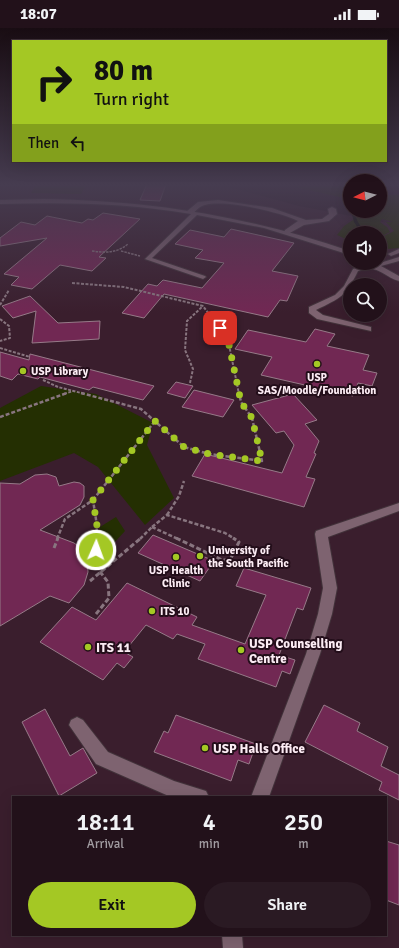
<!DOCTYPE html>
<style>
body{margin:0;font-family:Signika,sans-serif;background:#2a1a23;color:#f1f3f6;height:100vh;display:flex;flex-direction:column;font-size:15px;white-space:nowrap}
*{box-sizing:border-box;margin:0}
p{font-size:13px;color:#a29da2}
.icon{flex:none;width:22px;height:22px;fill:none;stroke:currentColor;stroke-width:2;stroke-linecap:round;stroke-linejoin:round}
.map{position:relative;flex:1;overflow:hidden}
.side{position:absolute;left:12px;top:768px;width:375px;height:140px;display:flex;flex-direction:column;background:#22111a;border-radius:0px;box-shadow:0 4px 16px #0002,0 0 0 1px #3f3139}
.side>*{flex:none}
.top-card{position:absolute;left:12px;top:12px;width:375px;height:122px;border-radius:0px;box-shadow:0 4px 16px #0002,0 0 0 1px #3f3139;background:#a4c824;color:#111;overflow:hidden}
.needle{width:26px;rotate:264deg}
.fabs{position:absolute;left:343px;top:146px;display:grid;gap:8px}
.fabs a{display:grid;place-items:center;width:44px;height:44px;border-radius:50%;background:#22111a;box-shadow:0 4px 16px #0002,0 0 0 1px #3f3139;font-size:20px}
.pin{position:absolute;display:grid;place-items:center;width:34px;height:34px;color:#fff;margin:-17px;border-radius:8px;box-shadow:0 2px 6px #0006}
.me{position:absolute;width:44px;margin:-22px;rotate:2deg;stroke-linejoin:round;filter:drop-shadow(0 0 3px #0008)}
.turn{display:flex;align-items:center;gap:14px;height:84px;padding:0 16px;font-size:18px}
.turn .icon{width:52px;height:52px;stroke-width:2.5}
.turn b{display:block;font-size:28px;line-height:34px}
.then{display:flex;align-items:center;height:38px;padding:0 16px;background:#0003;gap:8px;font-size:15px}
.eta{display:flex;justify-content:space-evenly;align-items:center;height:68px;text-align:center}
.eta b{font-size:24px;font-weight:600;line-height:28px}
.action{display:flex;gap:8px;margin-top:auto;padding:8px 16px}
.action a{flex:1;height:46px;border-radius:24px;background:#a4c824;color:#111;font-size:16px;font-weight:600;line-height:46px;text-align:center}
.action a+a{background:#2a1a23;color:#f1f3f6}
.status{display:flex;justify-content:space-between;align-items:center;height:28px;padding:0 20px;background:#22111a;direction:ltr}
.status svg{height:11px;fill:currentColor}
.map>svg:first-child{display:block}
</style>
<div class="status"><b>18:07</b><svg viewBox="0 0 49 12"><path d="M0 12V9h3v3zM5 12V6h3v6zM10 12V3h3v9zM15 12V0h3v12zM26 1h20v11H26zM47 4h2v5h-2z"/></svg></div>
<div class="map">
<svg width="399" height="920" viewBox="0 0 399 920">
<rect width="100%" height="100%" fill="#2d1723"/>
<!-- built -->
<path fill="#3a1e2d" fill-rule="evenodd" d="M0,156H218L299,178L399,197V920H0ZM350,205H380V235H350ZM350,257H380V287H350ZM13,769H386V907H13Z"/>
<!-- green -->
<g fill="#242f02">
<path d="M36,156H87L81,166L31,165Z"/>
<path d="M282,156H350V161L340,169Z"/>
<path d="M380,167H399V196H397L399,197V220L387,221L380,219V210L394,203L386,194H393L382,191L380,194L387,199L390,204L380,209V205H350V213L337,207L344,198L356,190V183H380Z"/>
<path d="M41,358L96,366L153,395L147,417L174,470L145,497L98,439L74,425L0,453V380Z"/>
<path d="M116,489L125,503L103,527L100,499Z"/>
</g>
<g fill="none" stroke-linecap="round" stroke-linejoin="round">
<!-- stream -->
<path fill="#070d00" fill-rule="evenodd" d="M351,183H353L358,194L365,205H361L354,194Z"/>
</g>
<!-- building -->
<g fill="#712853" stroke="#967a88">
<path d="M147,156H166L160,173L140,172Z"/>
<path d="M103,185L140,191L99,229L106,230L92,243L60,237L32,261L11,257L19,249L4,246L47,210L0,218V210L21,194L35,197L47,188L82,195L88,191L93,192Z"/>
<path d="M231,201L294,215L272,243L298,248L287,273L280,272L268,289L164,266L144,290L122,285L148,256L157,258L163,252L202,260L224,235L195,230L203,222L175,216L190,202L224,209Z"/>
<path d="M30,268L58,295L100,293L99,311L32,315L36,283L13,290L2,278Z"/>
<path d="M315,301L335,306L327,318L369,327L363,342L377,345L372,358L358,355L353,368L261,347L272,329L235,321L248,302L306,314Z"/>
<path d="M0,324L29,332L30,326L154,358L143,372L93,359L89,362L40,349L38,351L18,346L12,352L0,348Z"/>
<path d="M176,354L193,358L185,370L167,365Z"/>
<path d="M194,362L234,372L223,389L182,379Z"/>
<path d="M293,366L317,392L305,396L319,413L314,425L316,426L306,449L315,451L304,479L192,448L205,426L282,445L294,417L284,403L276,405L252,377Z"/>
<path d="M47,446L56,449L59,458L74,454L80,455L84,458V469L80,477L40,502L74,515L84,522L87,531L88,544L84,557L69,575L50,568L0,598V455L20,456L35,447Z"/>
<path d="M153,507L214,533L200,553L138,525Z"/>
<path d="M244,540L311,560L303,582L297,580L279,627L295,632L290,646L282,643L276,659L198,631L205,616L177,606L173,611L146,597L124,624L133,629L124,640L117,635L103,652L40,614L72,579L96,592L127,555L197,589L192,597L245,616L266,567L236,558Z"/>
<path d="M324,677L360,695L357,703L388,719L381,738L399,747V772L379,762L382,754L305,714Z"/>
<path d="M45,681L70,728L83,720L97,745L59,768L22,694Z"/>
<path d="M176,687L256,716L249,736L238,732L231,753L154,724L164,703L168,705Z"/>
<path d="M386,813L399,817V877L386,872Z"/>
</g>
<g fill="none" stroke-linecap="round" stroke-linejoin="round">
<!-- service casing -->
<g stroke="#42323a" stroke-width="2">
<g id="service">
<path d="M44,171C154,173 246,188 350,223V227L264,200L197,187L152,230L205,248L206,249L203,251L145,231L191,186C128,175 64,174 0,176V172Z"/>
<path d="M399,221V225L391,228L388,226Z"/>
<path d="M399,229V233L381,238L399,248V253C382,248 377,235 358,243C346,268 341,270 316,282L323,287L371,299V303L317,291L309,285V279L335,267L344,258L353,241L363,237L380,235Z"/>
</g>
</g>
<!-- minor casing -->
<g stroke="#42323a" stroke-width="2">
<g id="minor">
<path d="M218,172L272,180L306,192L322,191L329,186L328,181L332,179L336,181L337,186L329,193L304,197L288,206L284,204L285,202L298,193C280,184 225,171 205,177C200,178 196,182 193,186L186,184L198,174Z"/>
<path d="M399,475V483L328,509L337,560L332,586L320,626L269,769H251L306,626L318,586L323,560L315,506L316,503Z"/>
<path d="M77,689L83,692L108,724L174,753L206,763L209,769H171L96,736L69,697L71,692Z"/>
<path d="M222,907H242L243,920H223Z"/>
</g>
</g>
<!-- path-far3 -->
<g stroke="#88757f" stroke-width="1.5" stroke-dasharray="2.5 1" stroke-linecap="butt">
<path d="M92,223C106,225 117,225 128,216"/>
<path d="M121,223L140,228"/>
</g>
<!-- path-far2 -->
<g stroke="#88757f" stroke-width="2" stroke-dasharray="3 1.5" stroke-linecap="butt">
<path d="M72,255L124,259L203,278L228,312L239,366"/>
<path d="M0,277L9,262"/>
<path d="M0,291L9,298L10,310L0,313"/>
<path d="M0,320L30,329"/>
<path d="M43,352L58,359L85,366"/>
<path d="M190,355L193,341L185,322L187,293L203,278"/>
<path d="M64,366L73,363"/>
</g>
<!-- path-far1 -->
<g stroke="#88757f" stroke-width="2.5" stroke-dasharray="4 2" stroke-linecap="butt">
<path d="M81,365L141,381L184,419L209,426L262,433L252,390L241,374L239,365"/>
<path d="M0,389L67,365"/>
<path d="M93,472L155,393"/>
<path d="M167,487L179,468L184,453"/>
<path d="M152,499L178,511"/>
<path d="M152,499L167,487L225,505L235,511"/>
<path d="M57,511L65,491L93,472L97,498L96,511"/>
<path d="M140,511L152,499"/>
</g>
<!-- path -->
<g stroke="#88757f" stroke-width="3" stroke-dasharray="5 2.5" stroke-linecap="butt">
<path d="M176,510L222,532H230L239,514L233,510"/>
<path d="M54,520L58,510"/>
<path d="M90,553L141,510"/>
<path d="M96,586L109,570L108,554L101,545L96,521V510"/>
</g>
<!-- service -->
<use href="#service" fill="#7e6370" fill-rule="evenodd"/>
<!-- minor -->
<use href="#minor" fill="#7e6370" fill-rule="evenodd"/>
</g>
<!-- sky -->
<linearGradient id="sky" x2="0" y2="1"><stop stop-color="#190d13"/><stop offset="0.55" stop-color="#463c50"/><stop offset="1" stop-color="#463c50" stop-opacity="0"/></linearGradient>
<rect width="399" height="285" fill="url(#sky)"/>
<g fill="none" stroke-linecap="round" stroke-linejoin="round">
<!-- route -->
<path stroke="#a4c824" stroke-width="7" stroke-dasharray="0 12.6" d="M96,522L97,498L93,472L155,393L184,419L209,426L262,433L252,390L241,374L228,312L220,300"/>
</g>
<!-- markers -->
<g fill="#a4c824" stroke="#230e1a" stroke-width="1.5">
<circle cx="317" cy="336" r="4"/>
<circle cx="23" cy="343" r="4"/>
<circle cx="200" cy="528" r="4"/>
<circle cx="176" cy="529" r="4"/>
<circle cx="152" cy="583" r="4"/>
<circle cx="88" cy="619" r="4"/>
<circle cx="241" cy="622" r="4"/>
<circle cx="205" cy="720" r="4"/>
</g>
<g text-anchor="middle" stroke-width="4" stroke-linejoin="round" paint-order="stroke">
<!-- poi labels -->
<g font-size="11" font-weight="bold" fill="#fcecf4" stroke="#230e1a" text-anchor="start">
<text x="31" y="347">USP Library</text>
<text x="317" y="353" text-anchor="middle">USP<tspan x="317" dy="13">SAS/Moodle/Foundation</tspan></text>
<text x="208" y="526">University of<tspan x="208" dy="13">the South Pacific</tspan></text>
<text x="176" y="546" text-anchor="middle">USP Health<tspan x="176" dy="13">Clinic</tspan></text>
<text x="160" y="587">ITS 10</text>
</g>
<!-- near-poi labels -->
<g font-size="13" font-weight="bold" fill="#fcecf4" stroke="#230e1a" text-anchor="start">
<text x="249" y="620">USP Counselling<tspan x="249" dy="15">Centre</tspan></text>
<text x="96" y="624">ITS 11</text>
<text x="213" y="725">USP Halls Office</text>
</g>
</g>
</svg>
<div class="fabs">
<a><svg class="needle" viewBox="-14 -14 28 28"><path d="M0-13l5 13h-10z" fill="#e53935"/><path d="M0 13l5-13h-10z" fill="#a29da2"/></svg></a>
<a><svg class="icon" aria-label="sound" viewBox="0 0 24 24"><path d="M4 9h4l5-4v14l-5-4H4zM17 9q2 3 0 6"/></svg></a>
<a><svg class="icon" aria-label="search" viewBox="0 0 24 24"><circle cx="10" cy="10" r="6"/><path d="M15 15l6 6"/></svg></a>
</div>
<div class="pin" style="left:220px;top:300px;background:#d93025"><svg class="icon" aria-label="arrive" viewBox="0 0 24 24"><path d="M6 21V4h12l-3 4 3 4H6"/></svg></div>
<svg class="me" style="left:96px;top:522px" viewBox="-20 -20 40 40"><circle r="17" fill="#a4c824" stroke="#fff" stroke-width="3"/><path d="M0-11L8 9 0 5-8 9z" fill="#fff"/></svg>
<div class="top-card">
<div class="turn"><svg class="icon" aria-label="right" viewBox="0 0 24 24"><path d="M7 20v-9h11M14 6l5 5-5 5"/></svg><div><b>80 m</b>Turn right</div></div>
<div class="then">Then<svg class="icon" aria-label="left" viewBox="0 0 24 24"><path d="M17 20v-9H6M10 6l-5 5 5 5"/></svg></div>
</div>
<section class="side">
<div class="eta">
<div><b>18:11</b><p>Arrival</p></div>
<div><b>4</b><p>min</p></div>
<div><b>250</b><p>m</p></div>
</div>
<div class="action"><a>Exit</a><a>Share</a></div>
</section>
</div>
